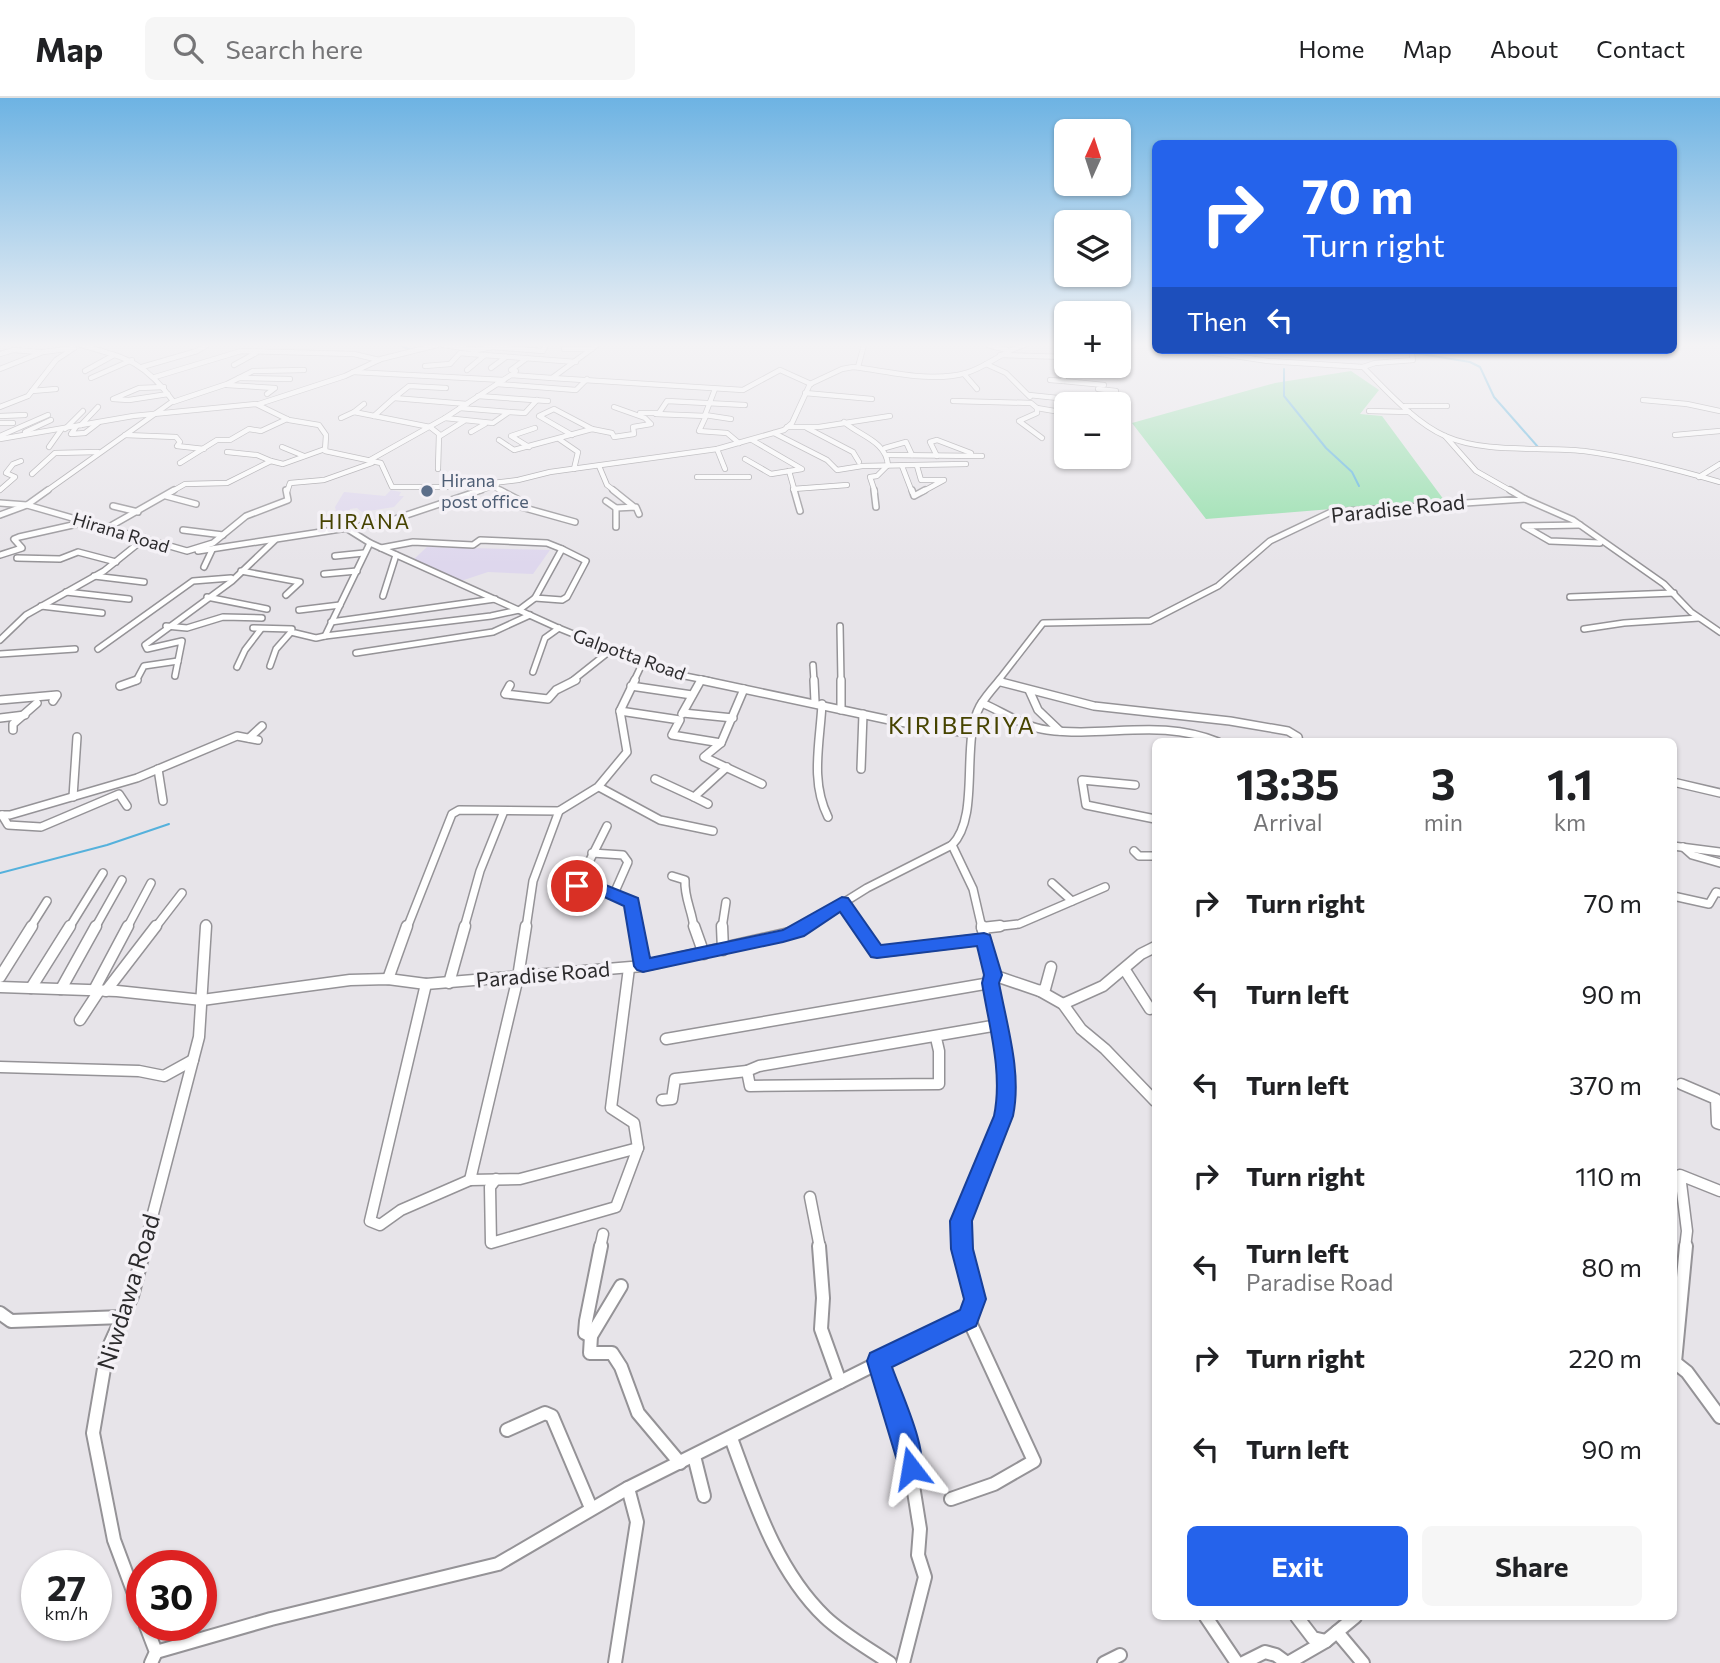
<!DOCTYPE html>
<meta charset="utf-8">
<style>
body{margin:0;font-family:Commissioner,sans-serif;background:#f6f6f6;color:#202124;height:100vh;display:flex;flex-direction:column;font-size:26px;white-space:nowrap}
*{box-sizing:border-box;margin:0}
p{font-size:23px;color:#757577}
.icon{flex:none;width:38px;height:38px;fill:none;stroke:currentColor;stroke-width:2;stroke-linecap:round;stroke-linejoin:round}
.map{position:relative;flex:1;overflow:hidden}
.panel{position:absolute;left:1152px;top:640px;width:525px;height:882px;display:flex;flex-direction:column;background:#fff;border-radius:10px;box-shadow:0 2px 5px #0004}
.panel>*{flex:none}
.top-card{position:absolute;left:1152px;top:42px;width:525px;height:214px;border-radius:10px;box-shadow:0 2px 5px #0004;background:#2563eb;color:#fff;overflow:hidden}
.needle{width:46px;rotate:3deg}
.controls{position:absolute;left:1054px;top:21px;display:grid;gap:14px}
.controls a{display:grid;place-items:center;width:77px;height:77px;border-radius:10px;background:#fff;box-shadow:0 2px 5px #0004;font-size:35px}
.speed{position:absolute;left:21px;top:1452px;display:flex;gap:14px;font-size:35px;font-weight:700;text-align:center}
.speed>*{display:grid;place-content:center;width:91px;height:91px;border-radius:50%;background:#fff;box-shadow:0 2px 5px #0004;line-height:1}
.speed small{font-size:18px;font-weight:400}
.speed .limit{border:10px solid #d22;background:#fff;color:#111}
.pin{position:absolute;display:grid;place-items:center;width:60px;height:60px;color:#fff;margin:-30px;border:4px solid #fff;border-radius:50%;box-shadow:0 2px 7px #0007}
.me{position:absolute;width:77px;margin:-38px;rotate:346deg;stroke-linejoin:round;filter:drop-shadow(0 0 5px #0008)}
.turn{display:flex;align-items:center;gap:24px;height:147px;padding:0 35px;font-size:32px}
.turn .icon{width:91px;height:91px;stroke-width:2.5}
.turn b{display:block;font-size:49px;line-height:60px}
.then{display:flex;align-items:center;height:66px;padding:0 35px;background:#0003;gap:14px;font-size:26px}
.eta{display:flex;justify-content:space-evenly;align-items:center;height:119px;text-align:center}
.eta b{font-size:42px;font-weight:700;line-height:49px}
.button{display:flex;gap:14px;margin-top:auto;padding:14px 35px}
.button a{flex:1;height:80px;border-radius:10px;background:#2563eb;color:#fff;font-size:28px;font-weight:700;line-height:80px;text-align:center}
.button a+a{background:#f6f6f6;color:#202124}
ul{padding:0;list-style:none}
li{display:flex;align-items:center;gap:21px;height:91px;padding:0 35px}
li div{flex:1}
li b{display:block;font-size:26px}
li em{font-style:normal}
header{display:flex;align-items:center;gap:42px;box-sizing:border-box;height:98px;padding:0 35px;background:#fff;border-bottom:2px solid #e0e0e0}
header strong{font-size:33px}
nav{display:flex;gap:38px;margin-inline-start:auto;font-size:24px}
.search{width:490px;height:63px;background:#f6f6f6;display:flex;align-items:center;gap:18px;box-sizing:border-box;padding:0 24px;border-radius:10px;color:#757577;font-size:26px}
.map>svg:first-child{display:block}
</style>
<header>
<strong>Map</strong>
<div class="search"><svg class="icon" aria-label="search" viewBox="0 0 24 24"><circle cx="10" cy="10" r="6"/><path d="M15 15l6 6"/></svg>Search here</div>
<nav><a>Home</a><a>Map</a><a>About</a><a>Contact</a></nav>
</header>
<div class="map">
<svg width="1720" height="1565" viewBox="0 0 1720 1565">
<rect width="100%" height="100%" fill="#e7e4e9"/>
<!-- industrial -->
<g fill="#ded7ed">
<path d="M391,392L401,394L399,398H404L394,409L362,414L357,410L350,411L349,416L337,417L335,409L344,394L385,398Z"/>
<path d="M427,449L550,452L533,476L488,474L461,483L413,462Z"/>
</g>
<!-- green -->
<path fill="#94dfab" d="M1351,273L1379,292L1360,316L1382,318L1444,402L1206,421L1132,325L1275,285Z"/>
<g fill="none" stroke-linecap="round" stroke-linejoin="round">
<!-- stream -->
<g stroke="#55b1dc" stroke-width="2">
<path d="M399,247L411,252"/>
<path d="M1396,252L1470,264L1480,269L1494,299L1538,349"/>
<path d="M1284,271V298L1326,350L1352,374L1359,388"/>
<path d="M0,775L107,747L169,726"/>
</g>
<!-- minor-far4 casing -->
<g stroke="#959397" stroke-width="6">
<g id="minor-far4">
<path d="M443,247L477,252L471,256L576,264"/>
<path d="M988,247L1007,252"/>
<path d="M564,251H592"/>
<path d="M477,252L492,249L543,253L546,247"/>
<path d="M1194,252L1268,263L1363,269C1386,292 1415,325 1445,338C1486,356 1540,348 1584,353C1630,359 1675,371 1720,384"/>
<path d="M1118,253L1122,254L1118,256"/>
<path d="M0,256L13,252L40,254"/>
<path d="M1000,257L1066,259"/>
<path d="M986,266L1006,275L1030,299"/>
<path d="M234,267L256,255"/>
<path d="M425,268L450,266L460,255L471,256"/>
<path d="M142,269L197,253L207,247"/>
<path d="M858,269L864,247"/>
<path d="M1363,269L1375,265L1413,262L1411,252"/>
<path d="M491,270L506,259"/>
<path d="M0,271L43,254L74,250"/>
<path d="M467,272L485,257"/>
<path d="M85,273L114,257"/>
<path d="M353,274L504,282"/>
<path d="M513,276L516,273L511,272L527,260"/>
<path d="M964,276L977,291"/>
<path d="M155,279L241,253L354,256L379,262"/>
<path d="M91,280L132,262"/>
<path d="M239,280L290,281"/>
<path d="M552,280L743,292L780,272L811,286"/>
<path d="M1050,282L1063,283L1066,271L1061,260"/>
<path d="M1063,283L1104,287"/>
<path d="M497,286L576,292L587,281"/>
<path d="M227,287L275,290L267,296"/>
<path d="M164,289L139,290L113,301L129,302L168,296"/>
<path d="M446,290L409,288L394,300L467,306"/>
<path d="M715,291L705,317L731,321"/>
<path d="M1098,291L1116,293"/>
<path d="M32,293L56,291"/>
<path d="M805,295L872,301"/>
<path d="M1029,297L1116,306"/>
<path d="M478,298L548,303"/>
<path d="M1643,302L1687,306L1720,313"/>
<path d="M953,303L1031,305L1037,310L1066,315"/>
<path d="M173,304L227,286L253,273L304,272"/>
<path d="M259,306L345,278L381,261L437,247"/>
<path d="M1405,308H1447"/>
<path d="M0,309L28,298L56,262L74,250"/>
<path d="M1037,310V315L1019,323L1042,340"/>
<path d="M1369,313L1409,314"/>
<path d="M354,314L364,306"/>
<path d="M509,314L525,315L537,302"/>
<path d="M640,315H659L667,303L745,307"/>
<path d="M656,316L706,318L699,333L727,335L739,345"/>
<path d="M0,318L25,317"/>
<path d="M374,318L394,300"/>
<path d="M341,320L354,314L430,329L439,336L438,371"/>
<path d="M445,320L493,325L509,314L460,310"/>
<path d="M844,324C860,338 886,343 888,367L877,378L870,379L875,394"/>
<path d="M0,325H13"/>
<path d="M81,327L98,309"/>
<path d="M76,329L71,336L85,335L98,325"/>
<path d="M787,329H819L890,318"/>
<path d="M807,330L853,354L859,364"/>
<path d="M65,331L83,313"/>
<path d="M25,334L51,322"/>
<path d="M471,334L485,326"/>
<path d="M774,335L827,362L837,372L862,368L966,366"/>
<path d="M125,337L176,339L180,344L177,348L204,351"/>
<path d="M572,337L539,318L554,311L592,331"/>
<path d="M1675,337L1720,333"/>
<path d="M0,338L48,317"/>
<path d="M440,338L464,323"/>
<path d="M1445,338L1476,373L1513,394"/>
<path d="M0,341L133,318L256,306L289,322L319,327L326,337L325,353L381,365L392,389H458L518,382L550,374L717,351L784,332L792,325L810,286L842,271L853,269C888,273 931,285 966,275C987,269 1003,253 1024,247"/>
<path d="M559,341L578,354L574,371"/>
<path d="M499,342L514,352L592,331L612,335L614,339L634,336L633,329L651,326L645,320L614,309"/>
<path d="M49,349L61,332"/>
<path d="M282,349L304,358"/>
<path d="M529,349L511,338L535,330"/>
<path d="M885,350L906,344L912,357"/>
<path d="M717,351L725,371"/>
<path d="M227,354L257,357L271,363"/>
<path d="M888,357L982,358"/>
<path d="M937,358L930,344L937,342L971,355"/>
<path d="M745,361L771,376L802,371L752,342"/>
<path d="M370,362L445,320L511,277L552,280L597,247"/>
<path d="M180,365L217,342H230L249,331L261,333L287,321"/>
<path d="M599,368L607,387L616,394"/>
<path d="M902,368L912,394"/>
<path d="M917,368L921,382H944L922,394"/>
<path d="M789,373L795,394"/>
<path d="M32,376L55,355L98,354"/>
<path d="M697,379H749"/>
<path d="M1699,379L1720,366"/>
<path d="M497,385L496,390L504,394"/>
<path d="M793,391L847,387"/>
<path d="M0,392L15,379L6,375L13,366L21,363"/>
<path d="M45,394L173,303C144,263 126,260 81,247"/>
<path d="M171,394L185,386L227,385L271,363L283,366L325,351"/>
<path d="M287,394L290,385L324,382L372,365"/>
<path d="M475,394L488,390"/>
</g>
</g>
<!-- minor-far3 casing -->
<g stroke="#959397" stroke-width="8">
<g id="minor-far3">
<path d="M500,392L521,403L514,407L575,424"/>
<path d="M613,392L633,408"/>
<path d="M794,392L800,413"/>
<path d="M874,392L876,409"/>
<path d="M912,392L914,398L925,392"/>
<path d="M166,398L196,406"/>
<path d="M1525,401L1573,422L1664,486L1691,514L1720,534"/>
<path d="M606,403L616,410L636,409L639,416"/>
<path d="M0,405L27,407L187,453L213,445L246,418L288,402L286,392"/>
<path d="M113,408L138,414"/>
<path d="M616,410V429"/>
<path d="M0,417L27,407L48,392"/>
<path d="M1580,427L1524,428L1550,443L1600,445"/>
<path d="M109,429L174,392"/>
<path d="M346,430L370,445L556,529L670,575L710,583"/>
<path d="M183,432L223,437"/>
<path d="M370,445L325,538L491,518L519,512L535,500"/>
<path d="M381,450L413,444L473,447L480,442L547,445L562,451"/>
<path d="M562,451L586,463L567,499L562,502L535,500Z"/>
<path d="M198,453L386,424L481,392"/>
<path d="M0,457L22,450L14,441L19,439L86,424"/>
<path d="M335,458L364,455"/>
<path d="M17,460L60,461L78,454L116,464"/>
<path d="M204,469L212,452"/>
<path d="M241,473L300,484L286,497"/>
<path d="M324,476L357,473"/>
<path d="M94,478L144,484"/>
<path d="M66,494L129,501"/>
<path d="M383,498L396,457"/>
<path d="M207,499L267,511"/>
<path d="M1570,499L1674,495"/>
<path d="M41,508L102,515"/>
<path d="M299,512L340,507"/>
<path d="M331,524L495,501"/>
<path d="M166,528L187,530L223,519L262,520"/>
<path d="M840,528L841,583"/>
<path d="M253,530L292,531L291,534L316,540L325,538"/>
<path d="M1584,531L1624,525L1699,520"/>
<path d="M0,542L26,517L104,473L145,440"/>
<path d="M98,551L193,483L231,480"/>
<path d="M356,555L493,534L530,517"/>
<path d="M0,556L75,551"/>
<path d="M813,567L814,583"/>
<path d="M270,568L276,551L291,534"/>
<path d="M237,569L245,552L261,531"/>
<path d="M533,574L545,540L559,530"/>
<path d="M175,578L182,543L147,551L145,547L232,483L275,442"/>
<path d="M136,583L144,568L178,563"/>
<path d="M572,583L611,552"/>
<path d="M634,583L643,564"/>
<path d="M998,583L1043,525L1150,523L1218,488L1270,443L1331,414L1525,401L1510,392"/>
</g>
</g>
<!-- minor-far2 casing -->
<g stroke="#959397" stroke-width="10">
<g id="minor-far2">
<path d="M701,582L894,623L972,636"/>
<path d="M814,582L815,604"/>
<path d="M841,582V612"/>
<path d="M1001,584L1094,608L1230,623L1288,633L1298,639L1299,644"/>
<path d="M510,587L505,596L548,601L556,592L576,582"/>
<path d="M120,588L137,582"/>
<path d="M631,588L692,597"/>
<path d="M744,591L721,645L704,659L762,686"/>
<path d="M1029,592L1038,612L1060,633"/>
<path d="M0,602L57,597L53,603"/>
<path d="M982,605C1003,614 1024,629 1047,632C1107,640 1159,620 1218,644"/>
<path d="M822,606C820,645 810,683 828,719"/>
<path d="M620,613L680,622L672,637L721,645"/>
<path d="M683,615L733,620"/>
<path d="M682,616L701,582"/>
<path d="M0,620L25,617"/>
<path d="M13,632V626L37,605"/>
<path d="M249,640L262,628"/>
<path d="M158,671L163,703"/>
<path d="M861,671L863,616"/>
<path d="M655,681L694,699"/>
<path d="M1673,684L1720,695"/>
<path d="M1135,687L1082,682L1086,707L1155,721"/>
<path d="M599,689L660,722L713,733"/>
<path d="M73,699L77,639"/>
<path d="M708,706L694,699L727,669"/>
<path d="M559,713L598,689L627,654L620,613L635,582"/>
<path d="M0,717H10L137,680L237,638L258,642"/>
<path d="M2,717L8,727L41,729L119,696L127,708"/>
<path d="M607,728L577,788L603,792L632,804L636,830"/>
<path d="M952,747L973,791L982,830"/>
<path d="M1673,748L1720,754"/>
<path d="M1683,749L1692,757L1720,765"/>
<path d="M1134,753L1139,758H1155"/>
<path d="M592,755L623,757L628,764L613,798"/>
<path d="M672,778L685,782C684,800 692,812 694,830"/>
<path d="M1052,785L1072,803"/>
<path d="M1673,798L1709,806L1716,794L1720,795"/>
<path d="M842,805L860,830"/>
<path d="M30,830L47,803"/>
<path d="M69,830L103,775"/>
<path d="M95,830L122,782"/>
<path d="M127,830L151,785"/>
<path d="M155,830L182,795"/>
<path d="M206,830V826"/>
<path d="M407,830L452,716L459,712L559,713L533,783L526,830"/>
<path d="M464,830L480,773L504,713"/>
<path d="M722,830L726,804"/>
<path d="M803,830L867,790L952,747C981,718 960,644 980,608C985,599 993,590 1000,582"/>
<path d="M984,830L1019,826L1105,789"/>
</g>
</g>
<!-- minor-far1 casing -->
<g stroke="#959397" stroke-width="13">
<g id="minor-far1">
<path d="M526,828L518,879L470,1082L520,1081L638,1050"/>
<path d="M636,828L643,868"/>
<path d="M694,828L704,856"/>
<path d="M722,828L723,852"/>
<path d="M858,828L877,854L984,841"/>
<path d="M982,830L1000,828"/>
<path d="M1125,872L1150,911"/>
<path d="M993,877L1040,893L1063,906L1081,931L1105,951L1155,1003"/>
<path d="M0,879L32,828"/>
<path d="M388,881L407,828"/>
<path d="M449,885L465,828"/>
<path d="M426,886L370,1123L380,1127L401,1112L470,1082"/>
<path d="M0,889L117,893L202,902L350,882L388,881L426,886L643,868L798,833L806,828"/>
<path d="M31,890L70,828"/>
<path d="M61,891L96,828"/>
<path d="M94,892L128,828"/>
<path d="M106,893L156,828"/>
<path d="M1040,893L1045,891L1051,869"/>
<path d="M1063,906L1103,888L1141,856L1155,849"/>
<path d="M80,922L99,893"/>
<path d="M936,940L939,953V986L750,988L747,973L759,968L998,927"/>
<path d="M666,941L990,885"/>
<path d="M0,969L139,973L164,978L193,962"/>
<path d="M1681,986L1716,1001L1717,1025L1720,1026"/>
<path d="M662,1002L672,1001L675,981L747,973"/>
<path d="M496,1081L490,1089L491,1145L616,1109L638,1050L634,1025L611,1010L629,870"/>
<path d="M810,1099L820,1150"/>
<path d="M144,1150L199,939L206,828"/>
<path d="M600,1150L603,1136"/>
<path d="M962,1150L961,1123L1007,1002V983L990,885L993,877L982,828"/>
<path d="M1685,1150L1687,1133L1680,1077L1720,1093"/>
</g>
</g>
<!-- minor casing -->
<g stroke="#959397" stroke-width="16">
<g id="minor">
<path d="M819,1148L823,1200L821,1231L840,1284"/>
<path d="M621,1188L591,1238L590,1255H612L621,1269L638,1315L680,1365"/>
<path d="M0,1215L11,1223L123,1219"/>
<path d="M591,1238L585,1235L586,1223L601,1148"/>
<path d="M879,1263L907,1350L920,1431L918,1457L925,1479L903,1565"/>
<path d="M1673,1263L1687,1274L1720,1319"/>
<path d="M1675,1264L1686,1148"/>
<path d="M507,1332L545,1315L552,1318L591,1410"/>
<path d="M731,1340C754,1402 776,1472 825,1519C844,1537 868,1550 890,1565"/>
<path d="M694,1358L704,1398"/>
<path d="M951,1401L994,1386L1034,1363L968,1220"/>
<path d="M142,1517L114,1442L93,1335L107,1253L132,1198L145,1148"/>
<path d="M1206,1519L1237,1565"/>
<path d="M1297,1519L1313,1540L1326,1543"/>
<path d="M146,1528L156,1554L151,1565"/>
<path d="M1337,1534L1363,1565"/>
<path d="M156,1554L271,1521L498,1466L628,1390L968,1220L975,1201L962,1148"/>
<path d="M615,1565L637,1424L628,1390"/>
<path d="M1104,1565L1120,1557"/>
<path d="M1243,1565L1265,1554L1276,1557L1287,1565"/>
<path d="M1288,1565L1326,1543L1355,1519"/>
</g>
</g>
<!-- minor-far4 -->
<use href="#minor-far4" stroke="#fff" stroke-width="4.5"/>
<!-- minor-far3 -->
<use href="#minor-far3" stroke="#fff" stroke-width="5"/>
<!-- minor-far2 -->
<use href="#minor-far2" stroke="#fff" stroke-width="7"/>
<!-- minor-far1 -->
<use href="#minor-far1" stroke="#fff" stroke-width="10"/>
<!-- minor -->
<use href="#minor" stroke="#fff" stroke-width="12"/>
</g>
<!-- sky -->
<linearGradient id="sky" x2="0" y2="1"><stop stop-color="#6db3e3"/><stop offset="0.53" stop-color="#f4f3f5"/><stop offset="1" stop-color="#f4f3f5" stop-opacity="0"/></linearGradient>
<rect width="1720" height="466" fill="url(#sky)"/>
<!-- route -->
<path fill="#2563eb" stroke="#184099" stroke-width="2" d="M577,782L603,786L638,800L650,860L783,832L842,799L848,800L881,847L984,835L990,837L1002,877L999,885C1007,928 1022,975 1013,1018L972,1123L973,1151L986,1201L976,1228L892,1269C901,1295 930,1355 920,1379L911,1383L902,1379L867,1263L870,1255L960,1212L964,1201L951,1151L950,1123L994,1018C1003,975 989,928 982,885L984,877L977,848L877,860L871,859L840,814L804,838L783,844L643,874L637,872L634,868L624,808L600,797L572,792L569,788L572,784Z"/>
<!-- markers -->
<circle fill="#5c6f8a" stroke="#f4f1f6" stroke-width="2.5" cx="427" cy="393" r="7"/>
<g text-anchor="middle" stroke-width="7" stroke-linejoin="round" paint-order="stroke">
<!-- far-service labels -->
<g font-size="18" fill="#4e5e75" stroke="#f4f1f6" text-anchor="start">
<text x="441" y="389">Hirana<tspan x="441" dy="21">post office</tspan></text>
</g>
<!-- far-street labels -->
<g font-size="18" fill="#2c2b2d" stroke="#f4f1f6">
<text transform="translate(121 435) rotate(17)" y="6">Hirana Road</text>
<text transform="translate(629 557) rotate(20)" y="6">Galpotta Road</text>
</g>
<!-- street labels -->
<g font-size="21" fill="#2c2b2d" stroke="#f4f1f6">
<text transform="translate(1398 411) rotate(-6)" y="7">Paradise Road</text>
<text transform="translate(543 877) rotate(-5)" y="7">Paradise Road</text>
</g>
<!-- far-quarter labels -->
<g font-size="21" letter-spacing="2" fill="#464300" stroke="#f4f1f6">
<text x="365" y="431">HIRANA</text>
</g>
<!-- quarter labels -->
<g font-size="24" letter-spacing="2" fill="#464300" stroke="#f4f1f6">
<text x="962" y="636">KIRIBERIYA</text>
</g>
<!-- near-street labels -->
<g font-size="24" fill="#2c2b2d" stroke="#f4f1f6">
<text transform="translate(129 1194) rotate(-73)" y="8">Niwdawa Road</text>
</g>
</g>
</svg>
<div class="controls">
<a><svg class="needle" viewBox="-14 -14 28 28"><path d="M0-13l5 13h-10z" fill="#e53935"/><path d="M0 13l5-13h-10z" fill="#757577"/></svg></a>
<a><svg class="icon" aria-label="layers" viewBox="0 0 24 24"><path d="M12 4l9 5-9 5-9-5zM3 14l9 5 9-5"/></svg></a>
<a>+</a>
<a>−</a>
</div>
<div class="speed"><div>27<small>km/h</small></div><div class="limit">30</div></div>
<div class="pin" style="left:577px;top:788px;background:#d93025"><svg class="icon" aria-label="arrive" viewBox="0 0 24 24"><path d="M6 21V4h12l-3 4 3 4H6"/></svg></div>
<svg class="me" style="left:911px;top:1370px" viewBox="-20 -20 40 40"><path d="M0-17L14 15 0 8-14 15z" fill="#2563eb" stroke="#fff" stroke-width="4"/></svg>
<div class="top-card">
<div class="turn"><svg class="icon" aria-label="right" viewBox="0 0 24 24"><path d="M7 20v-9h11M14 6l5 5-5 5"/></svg><div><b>70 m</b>Turn right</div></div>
<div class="then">Then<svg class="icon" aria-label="left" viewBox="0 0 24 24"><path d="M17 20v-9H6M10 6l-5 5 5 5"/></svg></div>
</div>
<section class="panel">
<div class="eta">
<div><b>13:35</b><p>Arrival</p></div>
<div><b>3</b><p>min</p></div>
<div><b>1.1</b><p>km</p></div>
</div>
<ul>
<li><svg class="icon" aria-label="right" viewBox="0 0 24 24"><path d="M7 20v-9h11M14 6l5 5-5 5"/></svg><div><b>Turn right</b></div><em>70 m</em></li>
<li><svg class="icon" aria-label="left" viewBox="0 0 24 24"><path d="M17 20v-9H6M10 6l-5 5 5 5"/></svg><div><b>Turn left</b></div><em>90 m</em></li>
<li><svg class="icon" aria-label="left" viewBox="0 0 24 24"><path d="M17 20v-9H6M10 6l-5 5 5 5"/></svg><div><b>Turn left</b></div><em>370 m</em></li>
<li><svg class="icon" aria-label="right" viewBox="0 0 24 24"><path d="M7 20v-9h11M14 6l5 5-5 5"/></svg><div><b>Turn right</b></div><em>110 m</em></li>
<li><svg class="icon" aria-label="left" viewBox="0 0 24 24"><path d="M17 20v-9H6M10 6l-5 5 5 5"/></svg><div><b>Turn left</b><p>Paradise Road</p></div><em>80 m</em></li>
<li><svg class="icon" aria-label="right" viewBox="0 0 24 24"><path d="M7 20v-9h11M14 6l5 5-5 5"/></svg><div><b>Turn right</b></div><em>220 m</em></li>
<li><svg class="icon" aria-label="left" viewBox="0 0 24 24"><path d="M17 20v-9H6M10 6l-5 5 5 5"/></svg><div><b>Turn left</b></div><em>90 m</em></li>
</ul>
<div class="button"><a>Exit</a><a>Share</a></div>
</section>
</div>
